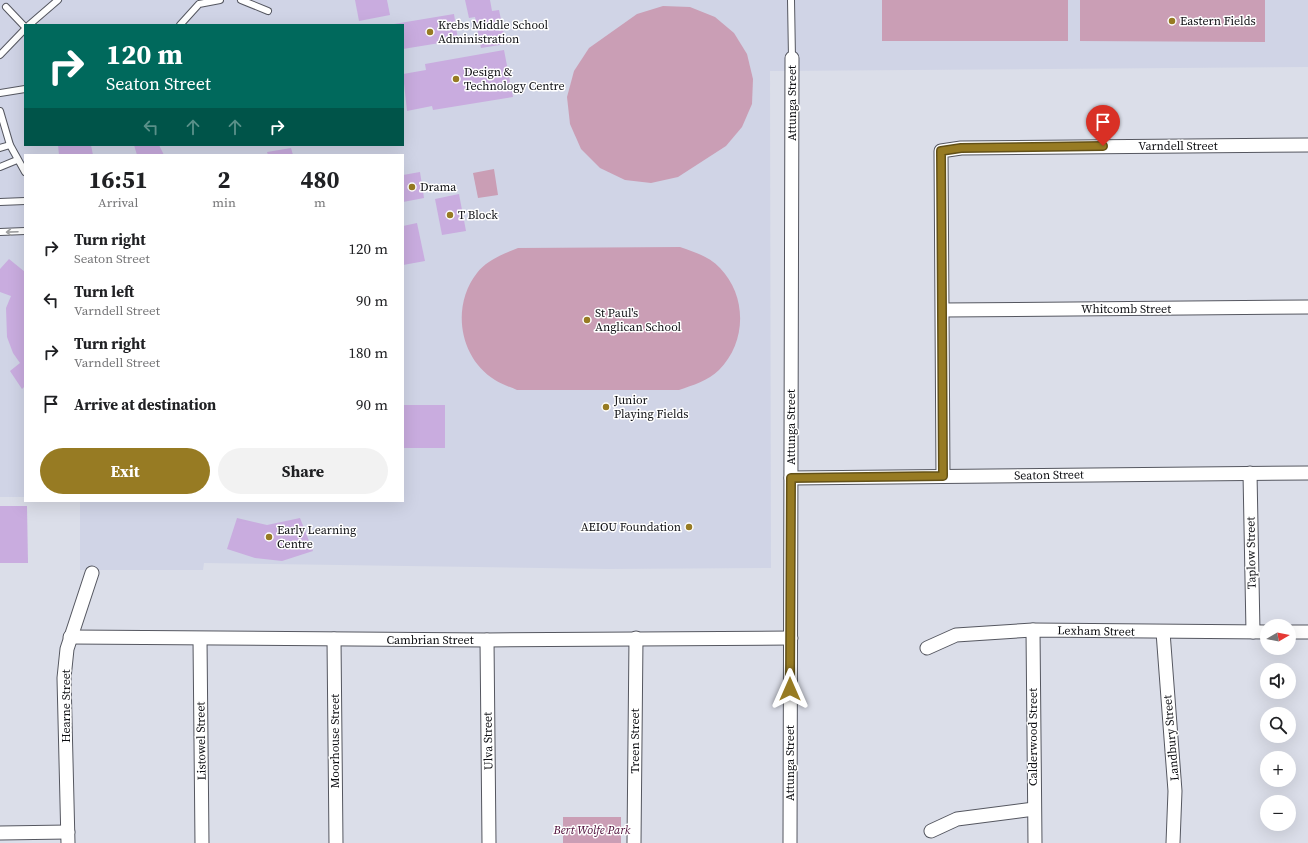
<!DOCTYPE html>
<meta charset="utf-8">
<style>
body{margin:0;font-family:"Source Serif 4",serif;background:#f2f2f2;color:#202124;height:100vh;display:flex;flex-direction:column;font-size:15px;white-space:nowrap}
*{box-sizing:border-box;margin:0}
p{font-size:13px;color:#757577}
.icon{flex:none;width:22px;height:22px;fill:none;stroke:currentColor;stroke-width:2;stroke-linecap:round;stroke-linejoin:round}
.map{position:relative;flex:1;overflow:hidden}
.details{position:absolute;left:24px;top:154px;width:380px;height:348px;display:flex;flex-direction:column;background:#fff;border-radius:0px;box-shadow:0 4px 16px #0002}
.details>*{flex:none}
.banner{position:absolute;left:24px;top:24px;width:380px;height:122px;border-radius:0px;box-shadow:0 4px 16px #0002;background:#00695c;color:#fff;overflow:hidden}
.needle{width:26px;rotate:80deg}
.fabs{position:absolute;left:1260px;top:619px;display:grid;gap:8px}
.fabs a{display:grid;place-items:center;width:36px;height:36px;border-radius:50%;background:#fff;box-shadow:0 4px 16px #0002;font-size:20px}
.pin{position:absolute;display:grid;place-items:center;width:34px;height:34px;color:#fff;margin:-41px -17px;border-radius:50% 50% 50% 0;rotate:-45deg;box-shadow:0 0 4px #0007}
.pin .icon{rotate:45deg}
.me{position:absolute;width:44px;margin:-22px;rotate:0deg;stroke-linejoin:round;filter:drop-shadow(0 0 3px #0008)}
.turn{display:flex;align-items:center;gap:14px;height:84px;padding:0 16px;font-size:18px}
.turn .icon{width:52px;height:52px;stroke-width:2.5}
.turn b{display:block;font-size:28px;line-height:34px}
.lanes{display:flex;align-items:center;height:38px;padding:0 16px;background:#0003;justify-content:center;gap:20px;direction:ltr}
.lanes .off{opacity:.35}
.eta{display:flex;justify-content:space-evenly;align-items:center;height:68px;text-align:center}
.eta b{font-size:24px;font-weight:700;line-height:28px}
.button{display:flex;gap:8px;margin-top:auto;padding:8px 16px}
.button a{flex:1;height:46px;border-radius:24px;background:#977b23;color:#fff;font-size:16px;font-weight:700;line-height:46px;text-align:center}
.button a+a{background:#f2f2f2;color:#202124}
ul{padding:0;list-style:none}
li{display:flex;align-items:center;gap:12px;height:52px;padding:0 16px}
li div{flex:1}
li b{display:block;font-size:15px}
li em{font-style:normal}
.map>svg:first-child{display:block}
</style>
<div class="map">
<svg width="1308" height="843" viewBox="0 0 1308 843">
<rect width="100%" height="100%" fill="#dbdee9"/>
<!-- built -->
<path fill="#d0d4e6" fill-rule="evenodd" d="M0,0H1308V67L770,71L771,568L608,569L204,563L203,570H80V501H403V155H25V497H0ZM25,25H403V145H25Z"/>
<!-- green -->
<g fill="#ca9eb5">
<rect x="882" y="0" width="186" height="41"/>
<path d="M1080,0H1265V42L1080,41Z"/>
<path d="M663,6L690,7L715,17L734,33L747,54L753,79L752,104L742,127L726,146L678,177L651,183L625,180L600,168L581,149L570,124L567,97L574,71L589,48L637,14Z"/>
<path d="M494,169L498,195L478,198L473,173Z"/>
<path d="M680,247C694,252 709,256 720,268C747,296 747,342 719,370C708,381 693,385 679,390H517C510,387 501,384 495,380C459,358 451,306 477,273C487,260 503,254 518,248Z"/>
<rect x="563" y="817" width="58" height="26"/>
</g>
<!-- building -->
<g fill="#c9acdf">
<path d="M355,0H387L390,15L359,21Z"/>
<path d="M465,0H490L492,11L499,10L506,44L481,48L475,17L469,18Z"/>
<path d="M454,14L458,40L403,49V25L394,24Z"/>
<path d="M504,50L513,97L433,110L432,106L407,111L403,74L426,70L425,64Z"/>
<path d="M58,145H91L93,155H59Z"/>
<path d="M134,145H159L164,155H137Z"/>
<path d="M291,148L293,155H268L267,152Z"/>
<path d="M420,172L424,198L403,202V175Z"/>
<path d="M459,194L466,231L442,235L435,199Z"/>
<path d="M417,223L425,261L403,265V226Z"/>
<path d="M9,259L25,272V386L22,389L10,371L20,363L13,353L7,337L6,308L11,296L0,292V269Z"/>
<rect x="403" y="405" width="42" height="43"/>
<path d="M0,506H27L28,563H0Z"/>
<path d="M237,518L267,525L300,518L313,551L282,561L255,558L227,549Z"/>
</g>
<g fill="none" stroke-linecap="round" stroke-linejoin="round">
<!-- lane casing -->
<g stroke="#555760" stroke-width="8">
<g id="lane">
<path d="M241,0L268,11"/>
<path d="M791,0L792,58"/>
<path d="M6,7L25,27"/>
<path d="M29,25L58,0"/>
<path d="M180,25L199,4L220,0"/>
<path d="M0,55L25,29"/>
<path d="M0,93L25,89"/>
<path d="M0,111L10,145L25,172"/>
<path d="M0,148L10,145"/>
<path d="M0,167L17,160"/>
<path d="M0,202L25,201"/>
<path d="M0,232L25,231"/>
</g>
</g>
<!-- street casing -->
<g stroke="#555760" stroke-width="15">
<g id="street">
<path d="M943,310L1308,307"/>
<path d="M1250,473L1253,632"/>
<path d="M943,476L941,151L961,148L1308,145"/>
<path d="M791,478L1308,473"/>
<path d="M1033,630L1035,843"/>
<path d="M1163,632L1175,791L1173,843"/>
<path d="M1289,632H1308"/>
<path d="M70,637L487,640L791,638"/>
<path d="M200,639L202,843"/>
<path d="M334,639L336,843"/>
<path d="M487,640L489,843"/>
<path d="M927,648L956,635L1033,630L1267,632"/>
<path d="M931,831L957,819L1034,809"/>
<path d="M0,833L68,832"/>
<path d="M68,843L64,678L67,649L92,573"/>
<path d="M634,843L636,638"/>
<path d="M790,843L792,58"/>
</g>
</g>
<!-- lane -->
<use href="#lane" stroke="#fff" stroke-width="6"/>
<!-- street -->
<use href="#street" stroke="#fff" stroke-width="13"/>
</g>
<!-- one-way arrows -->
<defs><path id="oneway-shaft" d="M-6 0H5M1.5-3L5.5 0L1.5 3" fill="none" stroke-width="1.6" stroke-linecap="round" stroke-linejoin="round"/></defs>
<use stroke="#9e9fa0" href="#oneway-shaft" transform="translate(12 232) rotate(178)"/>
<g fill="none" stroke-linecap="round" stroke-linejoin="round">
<!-- route casing -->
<g stroke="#625017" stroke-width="10">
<path id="route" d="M790,689L791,478L943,476L941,151L961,148L1103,146"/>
</g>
<!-- route -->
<use href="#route" stroke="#977b23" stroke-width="7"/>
</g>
<!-- markers -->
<g fill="#977b23" stroke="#fff" stroke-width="1.5">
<circle cx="1172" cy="21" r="4"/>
<circle cx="430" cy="32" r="4"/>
<circle cx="456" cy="79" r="4"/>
<circle cx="412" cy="187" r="4"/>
<circle cx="450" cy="215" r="4"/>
<circle cx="587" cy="320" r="4"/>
<circle cx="606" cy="407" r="4"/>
<circle cx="689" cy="527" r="4"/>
<circle cx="269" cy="537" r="4"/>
</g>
<g text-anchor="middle" stroke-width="3" stroke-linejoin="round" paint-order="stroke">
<!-- poi labels -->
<g font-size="12" fill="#0d0e12" stroke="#fff" text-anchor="start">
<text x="1180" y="25">Eastern Fields</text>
<text x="438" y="29">Krebs Middle School<tspan x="438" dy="14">Administration</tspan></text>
<text x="464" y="76">Design &amp;<tspan x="464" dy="14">Technology Centre</tspan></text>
<text x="420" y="191">Drama</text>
<text x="458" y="219">T Block</text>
<text x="595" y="317">St Paul's<tspan x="595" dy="14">Anglican School</tspan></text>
<text x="614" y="404">Junior<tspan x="614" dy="14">Playing Fields</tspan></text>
<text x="681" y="531" text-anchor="end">AEIOU Foundation</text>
<text x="277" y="534">Early Learning<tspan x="277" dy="14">Centre</tspan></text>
</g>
<!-- street labels -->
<g font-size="12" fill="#0d0e12" stroke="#fff">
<text transform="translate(792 103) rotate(-90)" y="4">Attunga Street</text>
<text x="1178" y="150">Varndell Street</text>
<text x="1126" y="313">Whitcomb Street</text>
<text transform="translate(791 427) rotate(-90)" y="4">Attunga Street</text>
<text transform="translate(1049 475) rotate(-1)" y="4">Seaton Street</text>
<text transform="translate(1251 553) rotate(-91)" y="4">Taplow Street</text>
<text transform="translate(1096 631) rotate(1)" y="4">Lexham Street</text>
<text x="430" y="644">Cambrian Street</text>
<text transform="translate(66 706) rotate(-90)" y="4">Hearne Street</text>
<text transform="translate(1033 737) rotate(-90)" y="4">Calderwood Street</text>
<text transform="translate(1171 738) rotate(-95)" y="4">Landbury Street</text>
<text transform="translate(201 741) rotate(-91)" y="4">Listowel Street</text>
<text transform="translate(335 741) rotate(-90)" y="4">Moorhouse Street</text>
<text transform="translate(488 741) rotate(-91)" y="4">Ulva Street</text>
<text transform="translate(635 741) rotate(-90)" y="4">Treen Street</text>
<text transform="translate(790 763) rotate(-90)" y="4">Attunga Street</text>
</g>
<!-- park labels -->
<g font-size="12" font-style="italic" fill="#4c0a36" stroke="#fff">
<text x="592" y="834">Bert Wolfe Park</text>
</g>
</g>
</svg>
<div class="fabs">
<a><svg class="needle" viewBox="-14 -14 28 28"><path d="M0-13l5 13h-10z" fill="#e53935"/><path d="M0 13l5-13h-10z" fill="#757577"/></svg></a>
<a><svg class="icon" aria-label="sound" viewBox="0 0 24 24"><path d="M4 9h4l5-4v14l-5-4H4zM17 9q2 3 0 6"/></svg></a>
<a><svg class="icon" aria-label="search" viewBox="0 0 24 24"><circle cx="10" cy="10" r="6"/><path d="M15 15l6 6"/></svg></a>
<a>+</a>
<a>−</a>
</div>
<div class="pin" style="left:1103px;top:146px;background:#d93025"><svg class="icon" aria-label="arrive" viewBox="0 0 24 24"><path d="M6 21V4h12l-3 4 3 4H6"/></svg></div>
<svg class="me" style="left:790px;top:689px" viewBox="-20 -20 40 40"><path d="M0-17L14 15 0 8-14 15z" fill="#977b23" stroke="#fff" stroke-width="4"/></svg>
<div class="banner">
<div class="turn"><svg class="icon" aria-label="right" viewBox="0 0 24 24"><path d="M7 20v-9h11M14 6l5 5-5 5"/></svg><div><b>120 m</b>Seaton Street</div></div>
<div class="lanes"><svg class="icon off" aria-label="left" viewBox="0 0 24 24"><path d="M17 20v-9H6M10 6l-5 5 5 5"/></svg><svg class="icon off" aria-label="ahead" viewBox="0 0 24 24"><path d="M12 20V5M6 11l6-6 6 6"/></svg><svg class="icon off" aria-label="ahead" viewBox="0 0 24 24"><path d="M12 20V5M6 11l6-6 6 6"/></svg><svg class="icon" aria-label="right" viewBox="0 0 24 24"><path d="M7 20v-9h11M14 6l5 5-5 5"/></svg></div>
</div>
<section class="details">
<div class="eta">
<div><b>16:51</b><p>Arrival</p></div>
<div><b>2</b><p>min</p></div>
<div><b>480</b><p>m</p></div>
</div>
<ul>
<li><svg class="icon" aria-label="right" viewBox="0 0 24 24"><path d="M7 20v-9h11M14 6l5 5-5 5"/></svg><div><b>Turn right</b><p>Seaton Street</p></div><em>120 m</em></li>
<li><svg class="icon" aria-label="left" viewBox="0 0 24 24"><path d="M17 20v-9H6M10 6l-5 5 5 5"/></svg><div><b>Turn left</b><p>Varndell Street</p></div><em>90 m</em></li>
<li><svg class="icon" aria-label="right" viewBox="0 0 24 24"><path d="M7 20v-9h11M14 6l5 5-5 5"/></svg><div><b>Turn right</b><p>Varndell Street</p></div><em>180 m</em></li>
<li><svg class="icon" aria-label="arrive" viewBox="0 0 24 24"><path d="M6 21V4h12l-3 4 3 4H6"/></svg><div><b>Arrive at destination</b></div><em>90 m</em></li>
</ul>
<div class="button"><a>Exit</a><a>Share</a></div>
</section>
</div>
